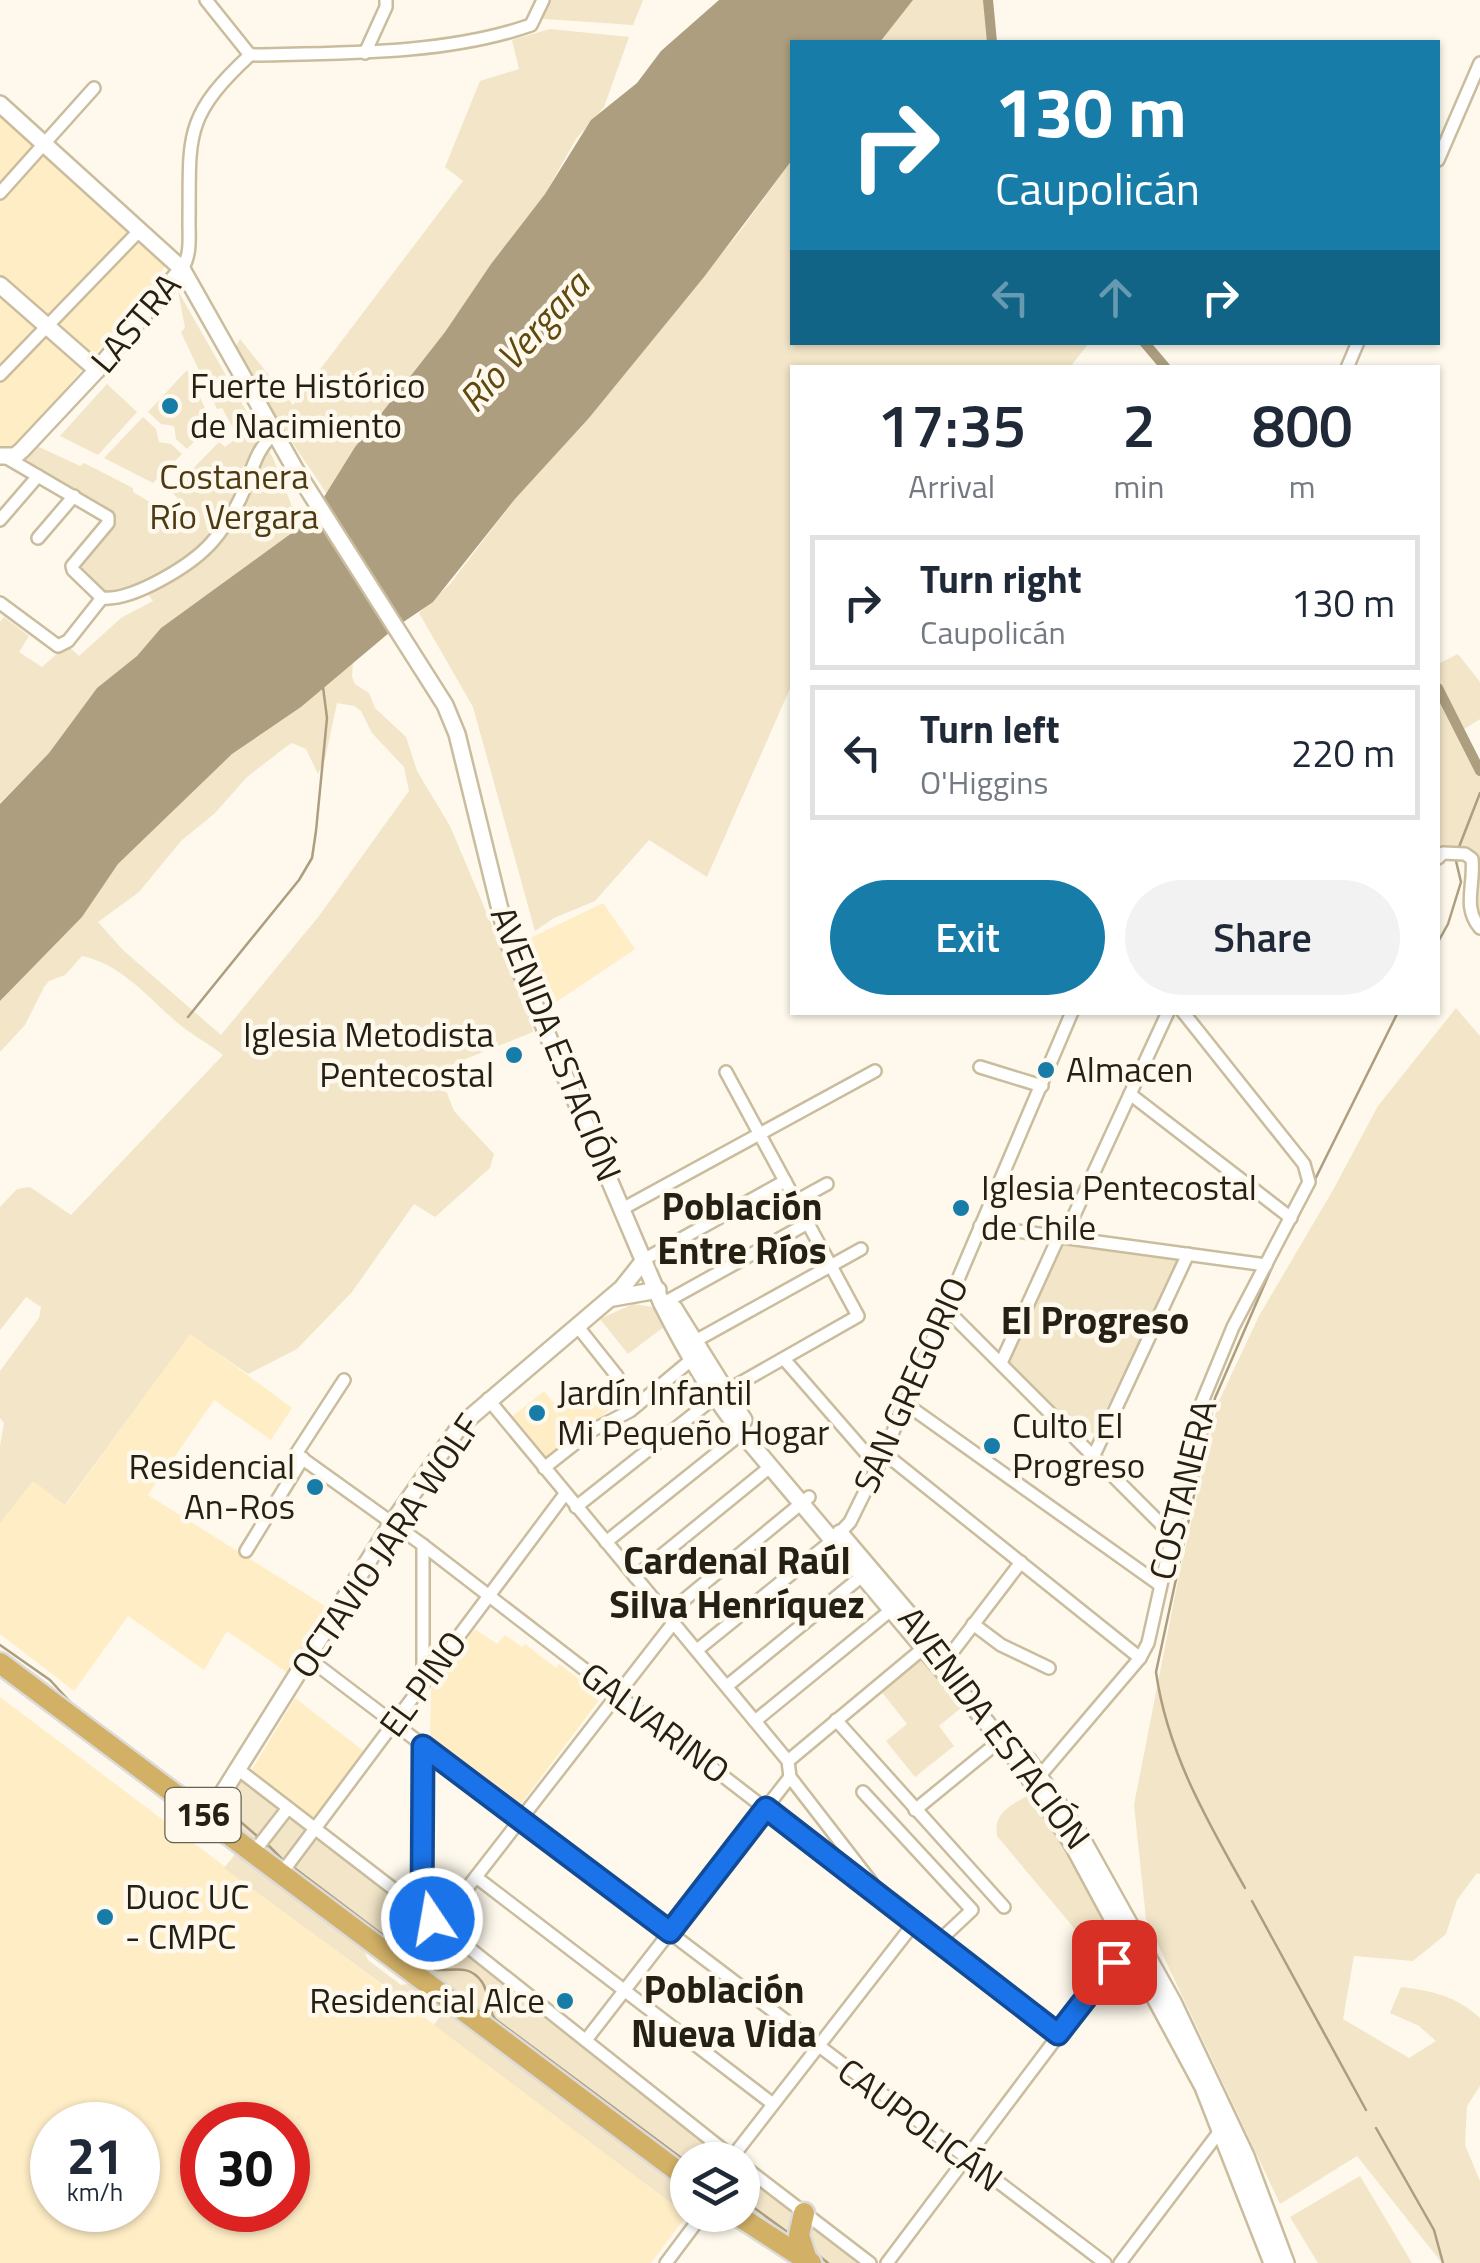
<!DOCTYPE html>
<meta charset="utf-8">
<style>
body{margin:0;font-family:"Titillium Web",sans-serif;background:#f2f2f3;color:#1f2937;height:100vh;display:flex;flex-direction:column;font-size:38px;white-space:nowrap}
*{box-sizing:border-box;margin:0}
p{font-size:32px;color:#747a83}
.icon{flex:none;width:55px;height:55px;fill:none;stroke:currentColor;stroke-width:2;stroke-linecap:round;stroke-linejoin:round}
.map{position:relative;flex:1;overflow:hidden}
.panel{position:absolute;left:790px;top:365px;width:650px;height:650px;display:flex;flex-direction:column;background:#fff;border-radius:0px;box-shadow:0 2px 8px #0004}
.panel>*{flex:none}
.top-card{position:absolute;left:790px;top:40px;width:650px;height:305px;border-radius:0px;box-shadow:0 2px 8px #0004;background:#177da8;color:#fff;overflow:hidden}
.tools{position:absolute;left:670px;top:2142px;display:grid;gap:20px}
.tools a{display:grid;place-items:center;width:90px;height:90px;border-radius:50%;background:#fff;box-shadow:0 2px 8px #0004;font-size:50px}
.speed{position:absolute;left:30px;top:2102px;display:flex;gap:20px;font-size:50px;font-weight:700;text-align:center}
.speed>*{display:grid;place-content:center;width:130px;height:130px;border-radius:50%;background:#fff;box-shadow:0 2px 8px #0004;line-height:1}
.speed small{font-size:25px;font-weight:400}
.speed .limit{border:15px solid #d22;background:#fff;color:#111}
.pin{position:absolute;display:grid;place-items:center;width:85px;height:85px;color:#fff;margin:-42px;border-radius:20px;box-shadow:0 5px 15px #0006}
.me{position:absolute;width:110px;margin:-55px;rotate:348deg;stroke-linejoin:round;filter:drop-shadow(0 0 8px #0008)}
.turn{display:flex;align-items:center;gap:35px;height:210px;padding:0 40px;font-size:45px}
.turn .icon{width:130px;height:130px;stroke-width:2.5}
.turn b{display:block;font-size:70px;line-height:85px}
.lanes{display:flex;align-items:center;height:95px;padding:0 40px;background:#0003;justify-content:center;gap:50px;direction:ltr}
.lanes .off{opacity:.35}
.eta{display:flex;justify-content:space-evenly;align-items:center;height:170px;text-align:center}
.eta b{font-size:60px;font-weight:600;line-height:70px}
.primary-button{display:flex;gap:20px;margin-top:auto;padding:20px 40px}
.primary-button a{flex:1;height:115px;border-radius:60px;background:#177da8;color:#fff;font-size:40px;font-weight:600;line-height:115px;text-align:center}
.primary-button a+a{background:#f2f2f3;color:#1f2937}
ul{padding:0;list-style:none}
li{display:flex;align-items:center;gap:30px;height:135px;margin:0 20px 15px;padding:0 20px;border:5px solid #e0e1e3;border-radius:0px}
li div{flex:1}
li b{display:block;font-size:38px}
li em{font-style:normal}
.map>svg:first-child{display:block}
</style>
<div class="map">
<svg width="1480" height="2263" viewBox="0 0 1480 2263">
<rect width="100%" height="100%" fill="#fef9ec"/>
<!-- built -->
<g fill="#ffedc6" fill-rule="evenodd">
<path d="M0,115L166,265L139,303L15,448L0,452Z"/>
<path d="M603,903L635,949L556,1002L547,983L538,988L520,943Z"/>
<path d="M190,1333L292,1408L271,1440L214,1400L148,1495L333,1611L292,1676L227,1631L204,1670L128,1616L74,1691L0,1634V1523L33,1480L66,1505Z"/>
<path d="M593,1384L612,1408L548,1459L513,1416L544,1391L560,1410Z"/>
<path d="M475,1629L497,1644L505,1635L522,1647L525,1644L556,1668L559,1664L602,1696L521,1804L430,1737L431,1689Z"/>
<path d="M0,1697L687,2215L651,2263H0ZM52,2125H138V2210H52ZM202,2125H288V2210H202Z"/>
<path d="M295,1698L365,1752L314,1820L250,1773Z"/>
</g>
<!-- green -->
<g fill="#f2e5c8" fill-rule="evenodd">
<path d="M539,0H643L633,25L530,18Z"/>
<path d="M913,0H988L992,42H880Z"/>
<path d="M550,29L629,37L604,107L576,139L545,194L491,264L445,332L355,447L327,494L238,362L235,348L240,339L293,405L463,181L445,167L480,81L519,69L512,40Z"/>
<path d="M792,160V342L1089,343L1070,367L792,368V684L707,877L649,840L595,901L554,918L535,931L473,707L419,613L450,584L515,499L589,418L741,230Z"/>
<path d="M178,291L273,458L300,527L161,628L137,656L97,688L49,753L0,803V622L4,617L29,636L19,652L42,667L67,645L79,656L121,618L153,601L140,583L100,593L76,567L81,553L116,513L29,465L25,462L27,454L39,447L80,466L84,463L133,488V492L168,513L178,499L171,491L219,442L225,447L238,437L222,408L217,409L181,332L185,328Z"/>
<path d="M187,370L212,423L187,449L176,439L174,426L161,424L148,412Z"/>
<path d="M107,384L137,412L98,455L60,436Z"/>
<path d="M143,417L156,429L159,442L171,444L182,454L153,483L104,458Z"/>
<path d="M1458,654L1480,682V719L1458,733L1480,760V915L1473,900L1478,873L1438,843V664Z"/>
<path d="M353,661L352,677L355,684L369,693L375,708L406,737L417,771L450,826L531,1018L533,1032L438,1070L454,1111L494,1154L490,1168L435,1217L414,1204L352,1292L297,1349L248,1374L190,1334L65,1505L33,1481L0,1523V1446L4,1423L0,1418V1371L39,1318L41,1307L26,1297L0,1330V1207L17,1189L30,1187L71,1215L223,1055C211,1045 197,1038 184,1028C152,1003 125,965 82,956L65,975L49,981L44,987L25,1025L0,1052V1001L82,917L118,864L217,768L232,754L301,707ZM337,703L354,706L361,711L372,733L404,767L409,791L319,916L221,1035L123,950L98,922L139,892L181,841L215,813L247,777L287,746L292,743L306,749L318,774L325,759Z"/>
<path d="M1456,1008L1480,1036V1874L1477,1873L1457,1900L1446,1934L1413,1961L1354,1956L1343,2019L1409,2058L1436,2041L1419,2026L1390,2013L1401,1987C1433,1991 1456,1996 1480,2018V2086L1467,2106L1465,2145L1480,2181V2263H1442L1357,2156L1280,2204L1146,1919L1134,1805L1178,1580L1218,1403L1259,1316L1333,1190L1378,1106Z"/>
<path d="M1062,1244L1179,1260L1094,1434L1053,1413L1007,1360Z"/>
<path d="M633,1304L653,1307L669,1323L628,1354L600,1319Z"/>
<path d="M923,1657L962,1707L939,1726L954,1746L915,1777L886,1741L907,1724L881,1691Z"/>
<path d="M241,1779L730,2160H688L687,2167L215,1814Z"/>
<path d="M1030,1794C1064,1820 1098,1905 1119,1944L1105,1965L997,1836C993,1812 1012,1805 1030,1794Z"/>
<path d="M237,1852L360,1942L368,1960L401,1985L408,1984L418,1991L413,2007L224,1868Z"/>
<path d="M454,2010L687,2186V2215L434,2025L443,2012Z"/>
<path d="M742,2170L857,2263H816L743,2208Z"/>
<path d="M1360,2176L1412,2263H1318L1290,2217Z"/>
</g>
<!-- water -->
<path fill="#ac9e7e" d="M719,0H913L880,42H792V160L704,277L589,418L515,499L433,602L396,627L301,707L232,754L118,864L82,917L0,1001V804L49,753L97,688L137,656L161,628L300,527L319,505L355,447L445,332L491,264L545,194L591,120L637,83L661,51Z"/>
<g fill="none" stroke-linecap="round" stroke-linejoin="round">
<!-- stream -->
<g stroke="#ac9e7e" stroke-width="2.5">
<path d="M1459,847L1480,793"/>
<path d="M1438,942L1448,924L1461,882L1456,861"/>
<path d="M188,1017L299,880L312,858L316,831L327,718L323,687"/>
<path d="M1283,1244L1398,1012"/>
<path d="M0,1645L50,1680L73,1705"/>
<path d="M227,1810L257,1836"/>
<path d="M267,1844L284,1861"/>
<path d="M293,1867L408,1954"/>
<path d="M1245,1888C1206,1819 1167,1751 1156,1672L1215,1398L1279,1251"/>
<path d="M1252,1901L1366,2110"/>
<path d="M418,1961C424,1964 432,1971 440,1970C456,1970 470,1965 482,1982C490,1994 487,2008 495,2019L688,2163"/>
<path d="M1376,2128L1434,2230L1443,2263"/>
<path d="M742,2199L790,2234"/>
<path d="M813,2251L828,2263"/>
</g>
<!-- canal -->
<g stroke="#ac9e7e" stroke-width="10">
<path d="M988,0L992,42"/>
<path d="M1144,342L1166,368"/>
<path d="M1438,688L1480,771"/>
</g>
<!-- street casing -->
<g stroke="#cabd9e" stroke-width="16">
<g id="street">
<path d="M206,0L250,55"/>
<path d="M365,53L386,7V0"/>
<path d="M250,55C339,53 446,55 531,25L543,0"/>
<path d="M1438,160L1480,63"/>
<path d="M0,193L94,88"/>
<path d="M182,269C191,255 189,239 189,223C190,137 182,118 250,55"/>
<path d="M1347,368L1358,342"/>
<path d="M0,375L140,230"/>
<path d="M7,458L108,517V523L72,566L73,570L102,598"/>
<path d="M0,520L38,476"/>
<path d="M38,538L74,496"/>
<path d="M102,598C133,601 192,565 212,542C222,531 231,516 238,503C250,481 254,448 275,434"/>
<path d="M0,603L58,646L68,641L102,598"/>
<path d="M1438,858L1443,853L1465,854L1472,859C1475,885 1462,907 1480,928"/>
<path d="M980,1067L1042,1086"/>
<path d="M1130,1094L1291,1218"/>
<path d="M796,1201L827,1184"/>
<path d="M624,1208L875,1071"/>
<path d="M980,1226L1266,1265"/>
<path d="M1064,1237L1168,1012"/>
<path d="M645,1259L785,1181"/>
<path d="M662,1304L808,1223"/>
<path d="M946,1309L1171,1534"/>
<path d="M578,1327L617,1376"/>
<path d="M688,1345L861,1249"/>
<path d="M784,1359L878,1467"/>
<path d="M1001,1363L1059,1236"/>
<path d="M344,1380L296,1454L423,1545L1058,2034"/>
<path d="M488,1399L788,1761L790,1777L872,1883"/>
<path d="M906,1404L1160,1585"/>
<path d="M884,1453L1140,1658"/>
<path d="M1094,1455L1188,1254"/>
<path d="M544,1468L591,1431L630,1411L691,1360"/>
<path d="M576,1507L714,1398L858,1316L726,1072"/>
<path d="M606,1542L742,1433"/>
<path d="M246,1551L303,1458"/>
<path d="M635,1577L770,1467"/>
<path d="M667,1614L809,1497"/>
<path d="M973,1624L1001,1645L1049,1668"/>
<path d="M697,1650L833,1540L850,1522L884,1453L1072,1012"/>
<path d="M308,1658L1105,2263"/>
<path d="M941,1667L1021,1562"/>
<path d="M423,1684V1545"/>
<path d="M727,1686L862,1576"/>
<path d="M836,1720L1004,1907"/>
<path d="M755,1721L891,1610"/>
<path d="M788,1761L932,1641"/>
<path d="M239,1770L439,1924L736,2160"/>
<path d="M1037,1779L1140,1658L1148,1643L1202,1402L1233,1327L1309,1182L1304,1164L1183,1012"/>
<path d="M863,1792L972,1910L940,1940"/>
<path d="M915,1810L1008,1734"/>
<path d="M253,1853L288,1808"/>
<path d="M281,1874L565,1494"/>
<path d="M476,1877L773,2104"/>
<path d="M423,1912V1746"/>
<path d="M405,1968L674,1622"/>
<path d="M586,2040L790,1777"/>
<path d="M730,2160L915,1922"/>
<path d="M742,2165L870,2263"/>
<path d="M666,2263L702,2215"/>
<path d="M887,2263L1128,1943"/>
<path d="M1120,2263L1223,2127"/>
</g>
</g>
<!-- secondary casing -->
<g stroke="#cabd9e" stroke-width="20">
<g id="secondary">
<path d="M0,104L182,269L295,469L445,705L457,734L508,942L662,1304C685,1350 709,1392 742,1433L986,1722L1022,1767L1071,1842L1203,2087L1272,2263"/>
<path d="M0,285L97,370"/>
<path d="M0,456H15L22,450L97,370L182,269"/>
<path d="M613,1298L658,1290"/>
<path d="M674,1308L744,1420"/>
<path d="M840,1533L919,1626"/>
<path d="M1028,1760L1081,1837L1173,2002L1246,2156L1286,2263"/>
<path d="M207,1818L392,1523L460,1426L622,1288L645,1259"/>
</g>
</g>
<!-- highway casing -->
<g stroke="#dcdbd9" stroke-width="25">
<g id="highway">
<path d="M0,1663L688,2179"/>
<path d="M804,2213L799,2235L807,2260"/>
<path d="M737,2215L811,2263"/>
</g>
</g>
<!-- street -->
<use href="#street" stroke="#fff" stroke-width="11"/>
<!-- secondary -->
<use href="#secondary" stroke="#fff" stroke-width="15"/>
<!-- highway -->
<use href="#highway" stroke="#d2b167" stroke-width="20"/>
</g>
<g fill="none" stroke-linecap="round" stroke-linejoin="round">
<!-- route casing -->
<g stroke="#114b97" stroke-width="25">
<path id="route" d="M432,1919L422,1912L423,1746L670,1932L766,1808L1058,2034L1114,1962"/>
</g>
<!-- route -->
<use href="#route" stroke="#1a73e8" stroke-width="18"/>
</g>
<!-- markers -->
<g fill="#177da8" stroke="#fef9ec" stroke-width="4">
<circle cx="170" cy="406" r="10"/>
<circle cx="514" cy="1055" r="10"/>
<circle cx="1046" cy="1070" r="10"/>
<circle cx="961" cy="1208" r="10"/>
<circle cx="537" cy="1413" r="10"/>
<circle cx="992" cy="1446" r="10"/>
<circle cx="315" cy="1487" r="10"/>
<circle cx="105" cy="1917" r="10"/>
<circle cx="565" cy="2001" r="10"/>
</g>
<g text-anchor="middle" stroke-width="9" stroke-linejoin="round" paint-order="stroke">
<!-- shield labels -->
<rect fill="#fef9ec" stroke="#666155" stroke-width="2.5" x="165.5" y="1788" width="75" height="54" rx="8"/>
<g font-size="32" font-weight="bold" fill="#252014">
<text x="203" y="1826">156</text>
</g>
<!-- street labels -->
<g font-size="35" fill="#252014" stroke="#fef9ec">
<text transform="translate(136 323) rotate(-50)" y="12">LASTRA</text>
<text transform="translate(556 1044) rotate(68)" y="12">AVENIDA ESTACIÓN</text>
<text transform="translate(911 1385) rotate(-66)" y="12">SAN GREGORIO</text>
<text transform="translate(1183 1490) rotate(-76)" y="12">COSTANERA</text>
<text transform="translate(386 1546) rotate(-56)" y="12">OCTAVIO JARA WOLF</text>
<text transform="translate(423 1684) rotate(-54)" y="12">EL PINO</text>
<text transform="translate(655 1723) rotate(37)" y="12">GALVARINO</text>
<text transform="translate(994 1728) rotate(53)" y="12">AVENIDA ESTACIÓN</text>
<text transform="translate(920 2125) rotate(37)" y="12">CAUPOLICÁN</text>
</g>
<!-- poi labels -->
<g font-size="35" fill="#252014" stroke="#fef9ec" text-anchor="start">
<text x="190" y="398">Fuerte Histórico<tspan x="190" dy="40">de Nacimiento</tspan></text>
<text x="494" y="1047" text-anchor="end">Iglesia Metodista<tspan x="494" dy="40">Pentecostal</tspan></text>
<text x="1066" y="1082">Almacen</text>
<text x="981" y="1200">Iglesia Pentecostal<tspan x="981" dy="40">de Chile</tspan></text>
<text x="557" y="1405">Jardín Infantil<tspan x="557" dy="40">Mi Pequeño Hogar</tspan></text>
<text x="1012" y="1438">Culto El<tspan x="1012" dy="40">Progreso</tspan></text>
<text x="295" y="1479" text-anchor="end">Residencial<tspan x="295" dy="40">An-Ros</tspan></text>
<text x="125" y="1909">Duoc UC<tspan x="125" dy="40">- CMPC</tspan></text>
<text x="545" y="2013" text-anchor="end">Residencial Alce</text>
</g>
<!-- park labels -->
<g font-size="35" fill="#4c3b12" stroke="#fef9ec">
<text x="234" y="489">Costanera<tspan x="234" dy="40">Río Vergara</tspan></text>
</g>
<!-- water labels -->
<g font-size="38" font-style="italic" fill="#5e490f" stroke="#fef9ec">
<text transform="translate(524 342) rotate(-48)" y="13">Río Vergara</text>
</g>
<!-- neighbourhood labels -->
<g font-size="38" font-weight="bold" fill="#252014" stroke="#fef9ec">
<text x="742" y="1220">Población<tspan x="742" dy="44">Entre Ríos</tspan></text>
<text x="1095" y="1334">El Progreso</text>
<text x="737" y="1574">Cardenal Raúl<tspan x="737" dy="44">Silva Henríquez</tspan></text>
<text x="724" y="2003">Población<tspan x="724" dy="44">Nueva Vida</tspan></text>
</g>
</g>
</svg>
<div class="tools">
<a><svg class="icon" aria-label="layers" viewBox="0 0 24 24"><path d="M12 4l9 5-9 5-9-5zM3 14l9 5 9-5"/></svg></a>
</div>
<div class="speed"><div>21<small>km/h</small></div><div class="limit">30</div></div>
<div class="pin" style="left:1114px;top:1962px;background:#d93025"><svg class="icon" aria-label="arrive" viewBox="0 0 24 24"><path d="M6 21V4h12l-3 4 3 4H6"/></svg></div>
<svg class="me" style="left:432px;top:1919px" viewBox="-20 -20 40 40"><circle r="17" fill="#1a73e8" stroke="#fff" stroke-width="3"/><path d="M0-11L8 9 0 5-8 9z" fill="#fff"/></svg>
<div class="top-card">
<div class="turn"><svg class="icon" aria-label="right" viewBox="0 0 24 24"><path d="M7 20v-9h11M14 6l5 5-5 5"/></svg><div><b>130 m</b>Caupolicán</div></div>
<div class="lanes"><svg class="icon off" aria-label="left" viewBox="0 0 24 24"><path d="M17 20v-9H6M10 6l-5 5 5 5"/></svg><svg class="icon off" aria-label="ahead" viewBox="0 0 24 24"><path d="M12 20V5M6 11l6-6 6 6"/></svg><svg class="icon" aria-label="right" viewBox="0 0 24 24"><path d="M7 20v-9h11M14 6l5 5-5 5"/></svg></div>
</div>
<section class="panel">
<div class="eta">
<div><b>17:35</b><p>Arrival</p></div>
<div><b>2</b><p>min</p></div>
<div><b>800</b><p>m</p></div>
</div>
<ul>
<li><svg class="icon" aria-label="right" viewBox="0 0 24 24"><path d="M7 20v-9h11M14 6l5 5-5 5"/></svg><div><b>Turn right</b><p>Caupolicán</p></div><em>130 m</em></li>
<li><svg class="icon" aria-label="left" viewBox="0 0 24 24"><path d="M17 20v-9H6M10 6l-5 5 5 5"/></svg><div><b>Turn left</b><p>O'Higgins</p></div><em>220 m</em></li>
</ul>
<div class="primary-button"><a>Exit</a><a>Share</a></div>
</section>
</div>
